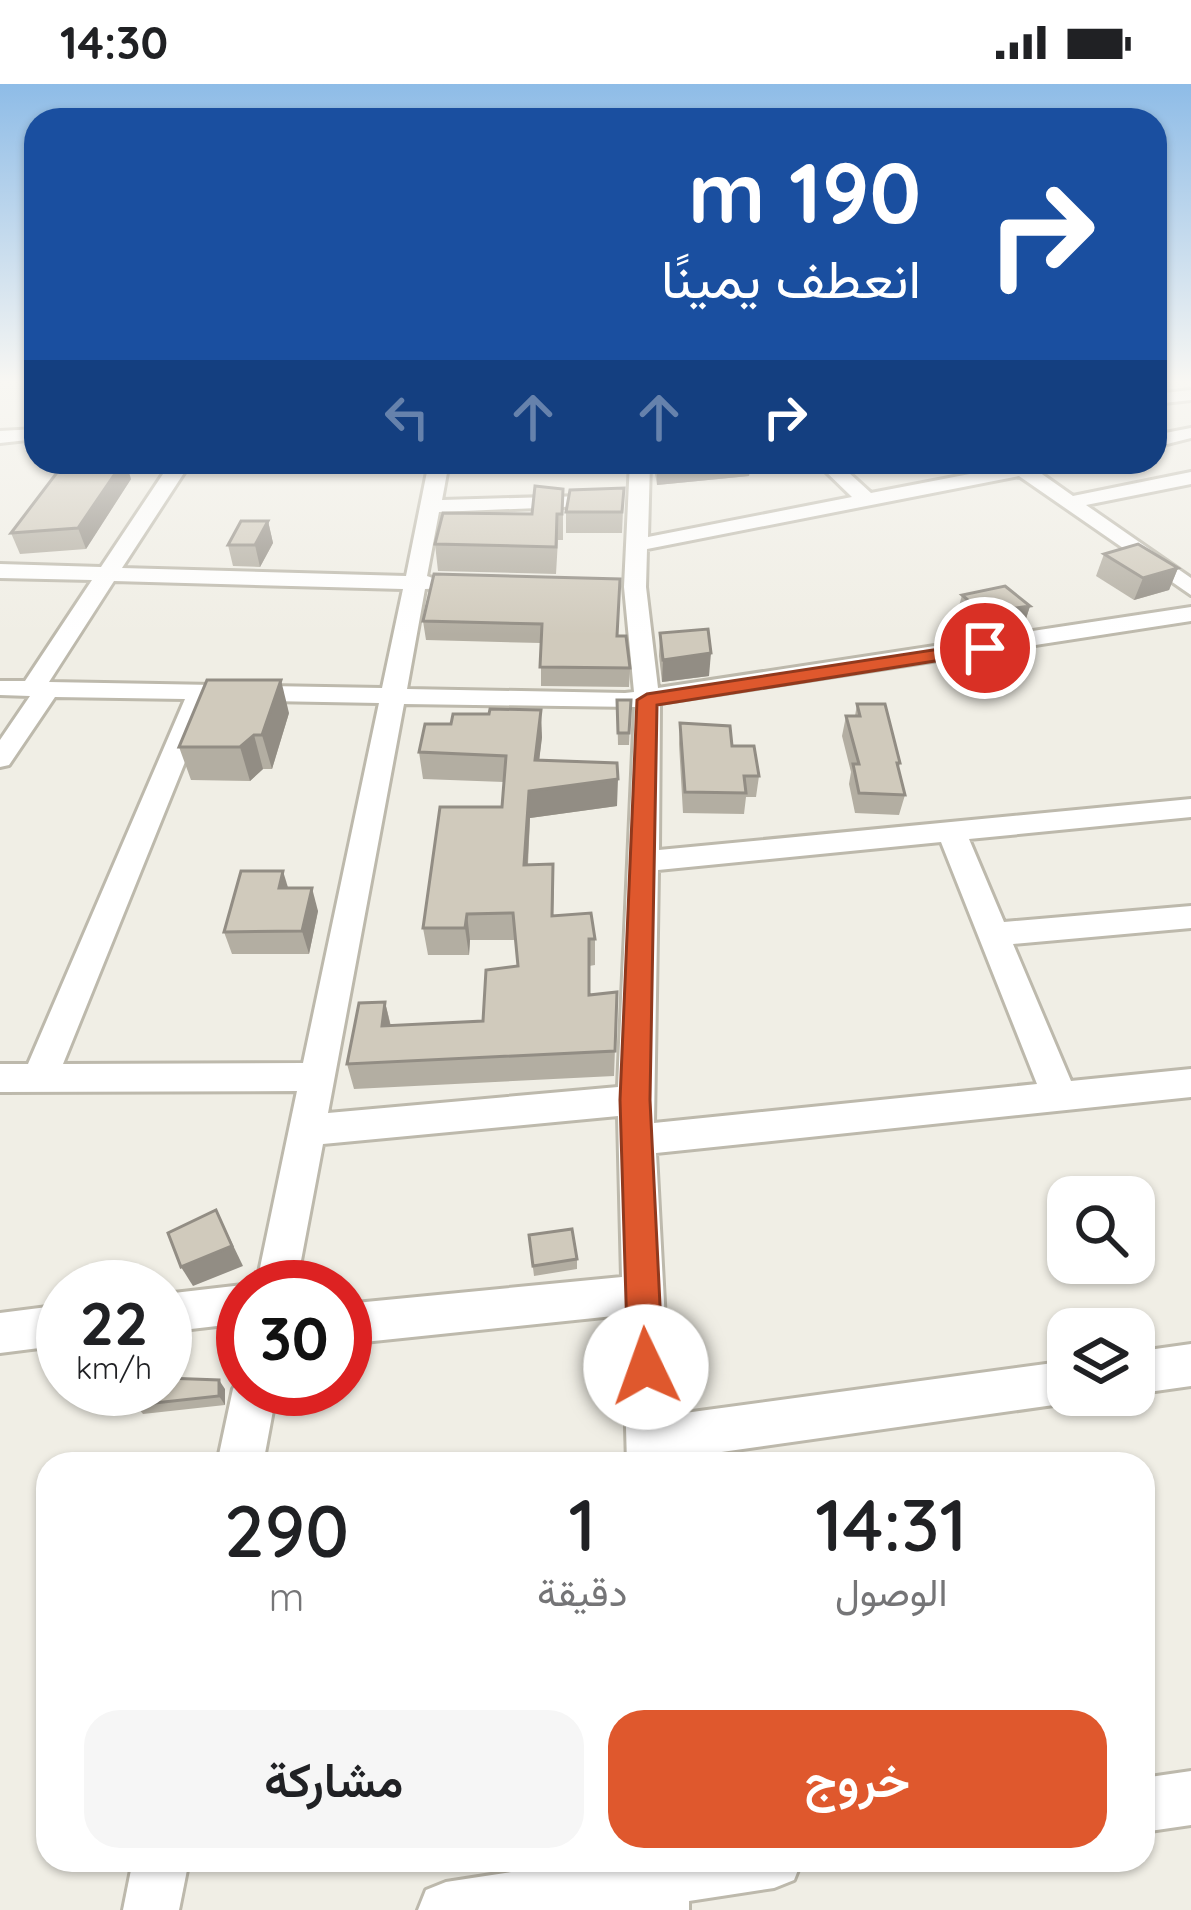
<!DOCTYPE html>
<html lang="ar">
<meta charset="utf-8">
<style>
body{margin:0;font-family:Quicksand,Vazirmatn,sans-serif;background:#f6f6f6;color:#202124;direction:rtl;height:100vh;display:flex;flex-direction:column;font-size:45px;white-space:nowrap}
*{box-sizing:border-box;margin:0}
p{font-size:39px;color:#757577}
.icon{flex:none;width:66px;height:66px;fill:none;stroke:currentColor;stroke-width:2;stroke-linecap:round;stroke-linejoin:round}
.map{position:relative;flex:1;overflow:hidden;direction:ltr}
.panel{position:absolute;left:36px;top:1368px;width:1119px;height:420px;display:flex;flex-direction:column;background:#fff;border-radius:36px;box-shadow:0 3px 9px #0004;direction:rtl}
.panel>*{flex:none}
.banner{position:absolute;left:24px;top:24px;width:1143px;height:366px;border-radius:36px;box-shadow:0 3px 9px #0004;direction:rtl;background:#1a4fa0;color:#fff;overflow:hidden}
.fabs{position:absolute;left:1047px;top:1092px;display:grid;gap:24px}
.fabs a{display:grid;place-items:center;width:108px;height:108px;border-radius:24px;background:#fff;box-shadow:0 3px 9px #0004;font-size:60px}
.speed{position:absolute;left:36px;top:1176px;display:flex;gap:24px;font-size:60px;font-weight:700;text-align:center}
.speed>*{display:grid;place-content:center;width:156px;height:156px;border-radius:50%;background:#fff;box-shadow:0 3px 9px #0004;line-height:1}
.speed small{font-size:30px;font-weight:400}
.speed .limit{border:18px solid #d22;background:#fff;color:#111}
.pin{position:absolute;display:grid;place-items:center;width:102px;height:102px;color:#fff;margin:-51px;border:6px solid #fff;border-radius:50%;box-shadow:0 3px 12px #0007}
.me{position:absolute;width:132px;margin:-66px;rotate:357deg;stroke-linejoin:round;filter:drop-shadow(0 0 9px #0008)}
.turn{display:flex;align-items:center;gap:42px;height:252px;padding:0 48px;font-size:54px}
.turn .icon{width:156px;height:156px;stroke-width:2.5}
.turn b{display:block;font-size:84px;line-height:102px}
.lanes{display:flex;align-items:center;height:114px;padding:0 48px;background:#0003;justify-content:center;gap:60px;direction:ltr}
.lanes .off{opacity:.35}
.eta{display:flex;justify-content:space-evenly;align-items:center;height:204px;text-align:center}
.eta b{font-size:72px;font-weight:600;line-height:84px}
.primary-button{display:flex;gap:24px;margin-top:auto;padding:24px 48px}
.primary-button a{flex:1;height:138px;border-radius:36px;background:#df582d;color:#fff;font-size:48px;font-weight:600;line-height:138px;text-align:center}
.primary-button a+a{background:#f6f6f6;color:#202124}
.status{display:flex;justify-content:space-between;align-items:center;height:84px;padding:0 60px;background:#fff;direction:ltr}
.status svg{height:33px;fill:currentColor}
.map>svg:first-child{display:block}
</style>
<div class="status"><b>14:30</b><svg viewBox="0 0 49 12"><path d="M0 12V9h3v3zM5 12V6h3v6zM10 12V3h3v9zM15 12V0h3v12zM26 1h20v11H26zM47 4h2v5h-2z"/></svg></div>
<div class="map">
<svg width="1191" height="1826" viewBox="0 0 1191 1826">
<rect width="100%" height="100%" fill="#f0eee5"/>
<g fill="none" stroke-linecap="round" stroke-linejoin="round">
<!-- street casing -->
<g stroke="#bdb9ac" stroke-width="6">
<g id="street">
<path d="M1191,306V316L1155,320V310Z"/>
<path d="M1191,344V354L1155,363V351Z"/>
<path d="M36,345V355L0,359V347Z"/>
<path d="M171,378H191L122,484L406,492L429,378H449L442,416L618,411V419L611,421L439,428L427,492L447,499L444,504L425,505L407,605L625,609L634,608L624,503L630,378H650L648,453L852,413L816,378H837L871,409L1006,383L1004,378H1071L1039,388L1073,412L1191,388V400L1086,421L1191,494V511L1019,392L647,465L646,503L658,604L1191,523V537L660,619L659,766L1191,715V733L969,755L1004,838L1191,822V844L1013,860L1071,997L1191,985V1013L656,1069L670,1331L1068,1277V1311L1083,1313L1068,1319L672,1375L673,1380H627L623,1231L345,1260V1220L622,1193L618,1032L323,1060L296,1203H256L297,1007L0,1008V980H28L185,615L55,613L9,681L0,683V656L30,612L0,611V597H25L92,496L0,494V480L101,483ZM114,497L403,505L382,604L49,598ZM210,616L379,619L303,979L63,980ZM404,620L635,623L618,1003L328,1029ZM941,758L1037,1000L654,1039L658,786Z"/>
<path d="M243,1201L249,1203H243V1239L165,1248V1210Z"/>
<path d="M63,1221V1261L0,1269V1229Z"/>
<path d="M1191,1260V1302L1134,1310V1268Z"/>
<path d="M243,1289V1305H277L263,1380H217L233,1305Z"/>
<path d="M1191,1687V1741L1143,1748V1694Z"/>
<path d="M133,1776H189L179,1826H123Z"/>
<path d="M589,1776H802L794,1796L774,1804L689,1817V1826H418L426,1806L446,1798Z"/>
</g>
</g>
<!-- street -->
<use href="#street" fill="#fff" fill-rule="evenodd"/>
</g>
<!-- wall -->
<g fill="#b3aea2">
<path d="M653,378H751L749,392L657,401Z"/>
<path d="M131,395L86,465L20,470L11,449Z"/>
<path d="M624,404L622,449H566V428Z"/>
<path d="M563,405V456H558L556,490L438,487L435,460L532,430Z"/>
<path d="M268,437L273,459L260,483L233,482L228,461Z"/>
<path d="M1104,470L1178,484L1169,506L1134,516L1096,492Z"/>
<path d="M434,490L618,552L630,584L629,603L541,602V559L426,556L423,537Z"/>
<path d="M962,511L1030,522L1023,544L977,551L956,533Z"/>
<path d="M660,549L709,592L662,598L659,572Z"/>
<path d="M617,616H631L629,661H618Z"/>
<path d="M857,620L900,679L898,686L905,711L899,731L855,729L849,700L851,688L842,652L846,632H855Z"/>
<path d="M289,629L272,685H263L250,697L191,696L179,663Z"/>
<path d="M680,639L759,692L756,713H746L744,730L683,729L679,660Z"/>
<path d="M451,640L542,653L539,676L617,722L530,734L528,781L554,807L553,832L595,855V881L589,882V911L617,908L614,992L354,1005L347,980L385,918L391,942L483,937L518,882L515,856H470L469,871H428L423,844L502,723L504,698L423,695L419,668Z"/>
<path d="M288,804L318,827L309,870H232L224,848Z"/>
<path d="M529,1151L577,1175V1185L534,1192Z"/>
<path d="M225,1305V1321L143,1330L136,1321Z"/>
</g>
<!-- shaded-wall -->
<g fill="#928d84">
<path d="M123,378H126L131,395L86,465L78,444Z"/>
<path d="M657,378H751L749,392L657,401Z"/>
<path d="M268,437L273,459L260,483L255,461Z"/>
<path d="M1178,484L1169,506L1134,516L1143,494Z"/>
<path d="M1030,522L1023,544L977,551L983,529Z"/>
<path d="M711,569L709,592L662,598L663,576Z"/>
<path d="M281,596L289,629L272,685L262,651Z"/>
<path d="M541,626L542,653L536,703L535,676Z"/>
<path d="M254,651L263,685L250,697L240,663Z"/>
<path d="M618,695L617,722L530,734L526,807L524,781L529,707Z"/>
<path d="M283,787L290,810L279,804Z"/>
<path d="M312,804L318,827L309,870L302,847Z"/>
<path d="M467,830L470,856L469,871L465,844Z"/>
<path d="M385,918L391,944L382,942Z"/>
<path d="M216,1126L243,1182L193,1202L181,1183Z"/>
<path d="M219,1296L225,1305V1321L219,1312Z"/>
</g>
<!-- building -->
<g fill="#d0cabc" stroke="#928d84" stroke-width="3">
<path d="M65,378H123L78,444L11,449Z"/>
<path d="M535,402L563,405L562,430H557L556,463L435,460L443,429L532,430Z"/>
<path d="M624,404L622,428H566L570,406Z"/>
<path d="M241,437H268L255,461H228Z"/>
<path d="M1138,460L1178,484L1143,494L1104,470Z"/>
<path d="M434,490L620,495L617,552H626L630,584L540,583L542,540L423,537Z"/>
<path d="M1005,502L1030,522L983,529L962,511Z"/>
<path d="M708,545L711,569L663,576L660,549Z"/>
<path d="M207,596H281L262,651H254L240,663H179Z"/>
<path d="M617,616H631L629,649H618Z"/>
<path d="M857,620H885L900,679H897L905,711L859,709L853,680H859L846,632H860Z"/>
<path d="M490,625L541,626L535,676L617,679L618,695L529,707L524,781L553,780L552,832L591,829L595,855H589V911L617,908L615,967L347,980L359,919L385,918L382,942L483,937L486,886L518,882L513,829L467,830L465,844H423L440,723H502L506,672L419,668L425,640H451L453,630H489Z"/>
<path d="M680,639L730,642L732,662H754L759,692H744L746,709L685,708Z"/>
<path d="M241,787H283L279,804H312L302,847L224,848Z"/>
<path d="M216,1126L232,1162L181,1183L168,1149Z"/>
<path d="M572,1145L577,1175L533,1182L529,1151Z"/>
<path d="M165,1294L219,1296V1312L136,1321L139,1305H165Z"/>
</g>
<!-- sky -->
<linearGradient id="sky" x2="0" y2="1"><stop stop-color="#8ebce7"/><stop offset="0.54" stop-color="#f8f7f3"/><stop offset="1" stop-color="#f8f7f3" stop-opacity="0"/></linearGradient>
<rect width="1191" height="551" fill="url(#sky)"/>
<!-- route -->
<path fill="#df582d" stroke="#91391d" stroke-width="3" d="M985,558L992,560V568L657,621L650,1016L663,1283L658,1295L646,1300L633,1295L628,1283L620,1016L637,616L647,610Z"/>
</svg>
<div class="fabs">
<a><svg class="icon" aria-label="search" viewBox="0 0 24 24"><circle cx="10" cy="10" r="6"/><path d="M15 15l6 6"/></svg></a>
<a><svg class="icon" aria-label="layers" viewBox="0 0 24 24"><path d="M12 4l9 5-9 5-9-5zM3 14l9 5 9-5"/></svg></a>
</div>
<div class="speed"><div>22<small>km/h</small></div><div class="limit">30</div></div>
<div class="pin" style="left:985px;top:564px;background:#d93025"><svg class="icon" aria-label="arrive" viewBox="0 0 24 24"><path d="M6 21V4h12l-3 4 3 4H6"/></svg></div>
<svg class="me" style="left:646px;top:1283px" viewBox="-20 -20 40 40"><circle r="19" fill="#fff"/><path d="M0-13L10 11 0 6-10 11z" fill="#df582d"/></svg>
<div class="banner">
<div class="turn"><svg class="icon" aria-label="right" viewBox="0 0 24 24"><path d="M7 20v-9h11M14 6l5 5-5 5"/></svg><div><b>190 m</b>انعطف يمينًا</div></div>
<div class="lanes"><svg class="icon off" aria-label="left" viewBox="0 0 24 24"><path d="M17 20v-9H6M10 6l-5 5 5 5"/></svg><svg class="icon off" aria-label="ahead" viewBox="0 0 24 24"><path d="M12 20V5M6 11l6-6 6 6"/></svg><svg class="icon off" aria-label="ahead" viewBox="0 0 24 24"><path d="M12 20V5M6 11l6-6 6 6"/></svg><svg class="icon" aria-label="right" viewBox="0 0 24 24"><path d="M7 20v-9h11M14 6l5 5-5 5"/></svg></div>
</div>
<section class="panel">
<div class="eta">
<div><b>14:31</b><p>الوصول</p></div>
<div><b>1</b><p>دقيقة</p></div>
<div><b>290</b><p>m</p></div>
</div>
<div class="primary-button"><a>خروج</a><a>مشاركة</a></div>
</section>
</div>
